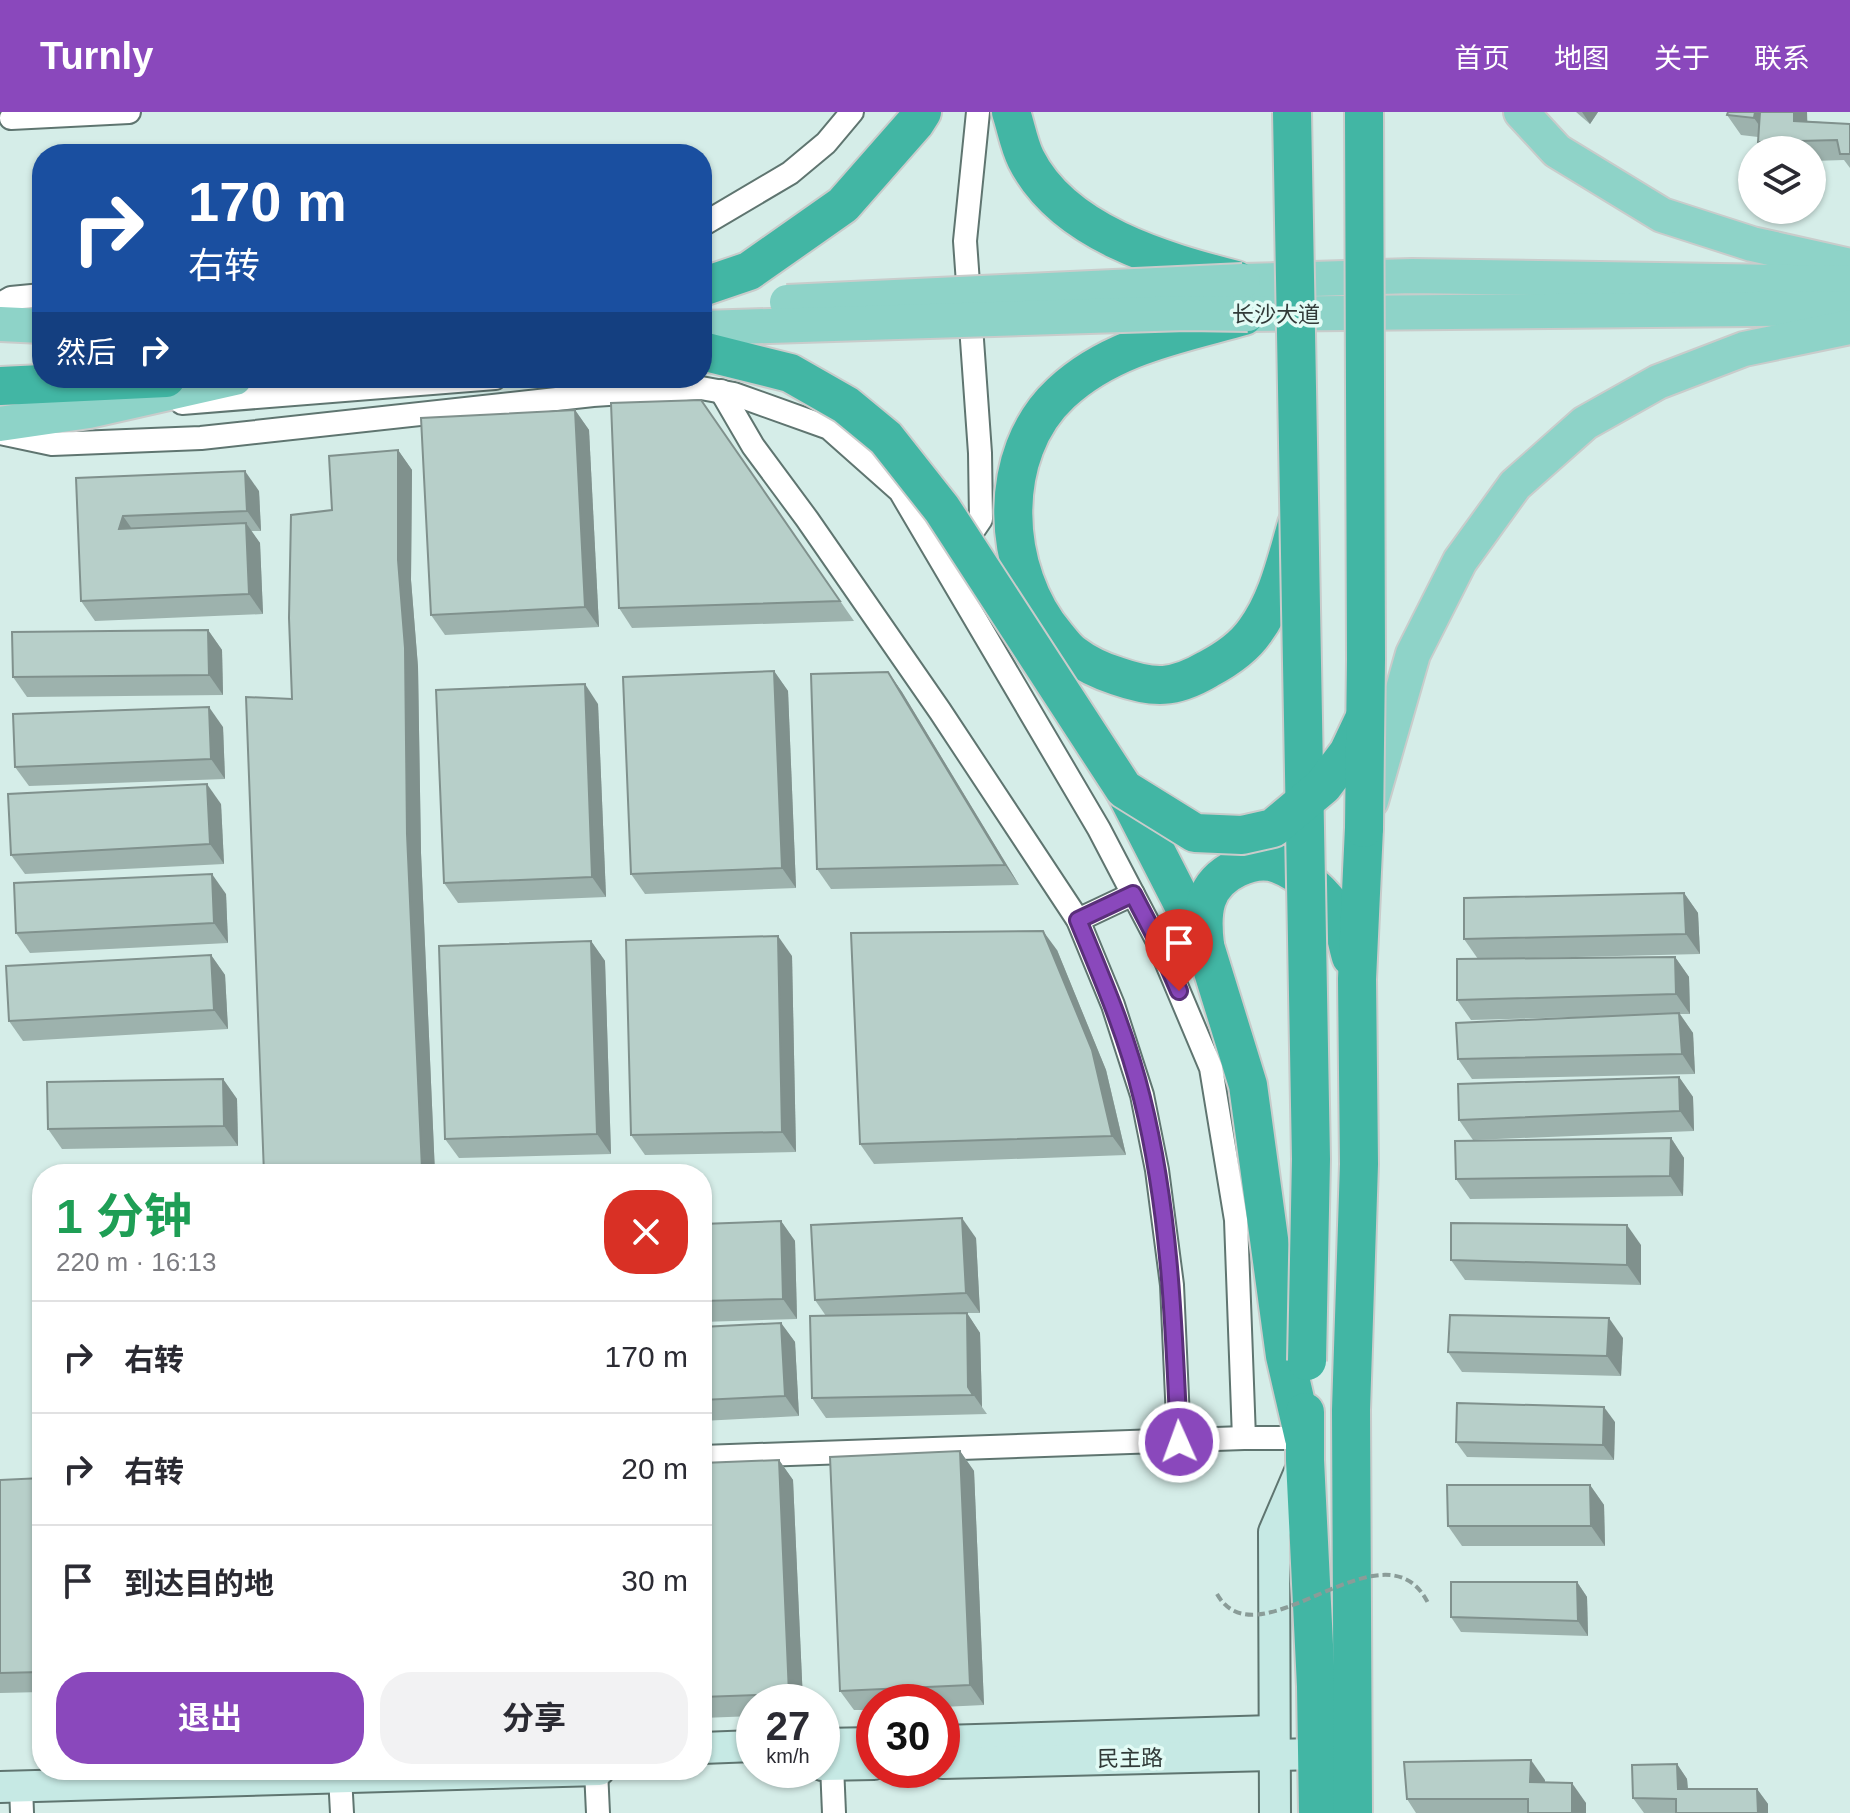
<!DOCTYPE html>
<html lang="zh">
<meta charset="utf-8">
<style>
body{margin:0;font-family:Arial,"Noto Sans SC",sans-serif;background:#f2f2f3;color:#2b2b33;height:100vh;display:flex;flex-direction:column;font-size:30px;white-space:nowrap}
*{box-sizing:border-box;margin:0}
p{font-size:26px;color:#7c7c81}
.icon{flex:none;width:44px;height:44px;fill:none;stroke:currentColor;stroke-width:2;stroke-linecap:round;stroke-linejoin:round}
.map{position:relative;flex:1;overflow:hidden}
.side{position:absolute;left:32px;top:1052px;width:680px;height:616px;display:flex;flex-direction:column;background:#fff;border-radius:32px;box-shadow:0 2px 6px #0004}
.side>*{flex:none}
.hud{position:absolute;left:32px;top:32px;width:680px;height:244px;border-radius:32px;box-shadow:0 2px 6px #0004;background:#1a4fa0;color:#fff;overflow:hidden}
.controls{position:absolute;left:1738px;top:24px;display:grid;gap:16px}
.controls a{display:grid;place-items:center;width:88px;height:88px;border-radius:50%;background:#fff;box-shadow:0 2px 6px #0004;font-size:40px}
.speed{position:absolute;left:736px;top:1572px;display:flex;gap:16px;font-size:40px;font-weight:700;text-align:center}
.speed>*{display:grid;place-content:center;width:104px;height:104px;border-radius:50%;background:#fff;box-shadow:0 2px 6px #0004;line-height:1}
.speed small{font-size:20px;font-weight:400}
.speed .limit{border:12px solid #d22;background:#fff;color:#111}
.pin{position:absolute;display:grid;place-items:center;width:68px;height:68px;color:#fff;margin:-82px -34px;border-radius:50% 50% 50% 0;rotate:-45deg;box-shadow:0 0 8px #0007}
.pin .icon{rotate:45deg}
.me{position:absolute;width:88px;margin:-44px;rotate:358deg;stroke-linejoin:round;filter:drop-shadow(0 0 6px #0008)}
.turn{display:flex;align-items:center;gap:28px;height:168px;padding:0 24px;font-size:36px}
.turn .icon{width:104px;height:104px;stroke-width:2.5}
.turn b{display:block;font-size:56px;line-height:68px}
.then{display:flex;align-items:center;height:76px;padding:0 24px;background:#0003;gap:16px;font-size:30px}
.round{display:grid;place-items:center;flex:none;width:84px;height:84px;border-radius:32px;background:#f2f2f3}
.head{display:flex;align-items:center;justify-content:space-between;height:136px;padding:0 24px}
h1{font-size:48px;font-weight:700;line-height:60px;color:#1e9e55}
.button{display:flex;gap:16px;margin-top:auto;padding:16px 24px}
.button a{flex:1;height:92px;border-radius:32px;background:#8a48bc;color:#fff;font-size:32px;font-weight:700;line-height:92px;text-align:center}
.button a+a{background:#f2f2f3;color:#2b2b33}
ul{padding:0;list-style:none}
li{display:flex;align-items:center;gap:24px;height:112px;padding:0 24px;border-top:2px solid #e1e1e2}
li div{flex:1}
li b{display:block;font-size:30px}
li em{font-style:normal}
header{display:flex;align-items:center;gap:48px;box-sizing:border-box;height:112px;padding:0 40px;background:#8a48bc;color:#fff}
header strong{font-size:38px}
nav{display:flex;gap:44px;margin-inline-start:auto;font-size:28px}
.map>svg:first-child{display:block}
</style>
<header>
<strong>Turnly</strong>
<nav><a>首页</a><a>地图</a><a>关于</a><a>联系</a></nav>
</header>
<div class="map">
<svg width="1850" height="1701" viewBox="0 0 1850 1701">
<rect width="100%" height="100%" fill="#d5ede8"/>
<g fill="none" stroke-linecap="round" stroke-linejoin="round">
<!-- street casing -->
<g stroke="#5f7570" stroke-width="26">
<g id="street">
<path d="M11,6L129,0"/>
<path d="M702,113L790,61L826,31L852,0"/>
<path d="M0,192L11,186L42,183"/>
<path d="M721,279L753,334L807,407L940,599L1078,808L1113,893L1142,983L1157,1058L1172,1173L1179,1330"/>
<path d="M182,291L495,266"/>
<path d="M0,321L52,332L201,326L593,283L701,276L734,282L829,316L900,379L1099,717L1157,828L1211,956L1236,1108L1244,1326H1304"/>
<path d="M960,438L981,407L980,341L965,129L978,0"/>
<path d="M1078,808L1133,782"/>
<path d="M702,1345L1244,1326"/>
<path d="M832,1653L834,1701"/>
<path d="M596,1658L598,1701"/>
<path d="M340,1664L342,1701"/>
<path d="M21,1674L22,1701"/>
</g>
</g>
<!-- secondary casing -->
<g stroke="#5f7570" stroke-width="34">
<g id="secondary">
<path d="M942,1629L1274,1619"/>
<path d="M822,1632L874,1631"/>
<path d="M702,1636L754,1634"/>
<path d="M942,1651L1317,1642"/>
<path d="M822,1653L874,1652"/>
<path d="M0,1675L599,1658"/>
<path d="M1275,1701L1274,1420L1304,1350"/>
</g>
</g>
<!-- primary casing -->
<g stroke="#c9cccb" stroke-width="38">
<g id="primary">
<path d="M1521,0L1557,39L1662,103L1752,132L1850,154"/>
<path d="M1243,169L1412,164L1850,171"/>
<path d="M1248,202L1850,196"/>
<path d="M0,212L42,214"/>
<path d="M0,312L89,299L235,266"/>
<path d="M1371,689L1413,542L1460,449L1515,373L1585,311L1658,270L1744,237L1850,215"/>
</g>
</g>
<!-- highway casing -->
<g stroke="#c9cccb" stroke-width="42">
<g id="highway">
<path d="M1011,0C1016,15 1019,33 1026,47C1063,121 1163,149 1236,168"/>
<path d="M702,175L749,159L843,93L915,11L922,0"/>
<path d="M1244,204C1180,222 1111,234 1061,281C995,342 1001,460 1057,525C1062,531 1067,538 1073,542C1086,552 1101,559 1117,564C1154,577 1174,577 1208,557C1225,548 1244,535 1255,519C1278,488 1286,449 1297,412"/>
<path d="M0,274L166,266"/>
<path d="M1124,677L1206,837L1248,973L1285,1244L1304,1326"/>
<path d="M1205,833C1201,800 1203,772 1237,756C1250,750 1264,747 1278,752C1302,761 1325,783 1338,804C1345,815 1347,832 1351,845"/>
<path d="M1305,1300V1348L1316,1574L1318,1701"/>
<path d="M1353,1701L1351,1298L1359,1052L1357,867L1364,716"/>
</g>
</g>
<!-- street -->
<use href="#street" stroke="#fff" stroke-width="22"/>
<!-- secondary -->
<use href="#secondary" stroke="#c6e9e4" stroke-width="30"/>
<!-- primary -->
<use href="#primary" stroke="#8ed3c8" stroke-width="34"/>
<!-- highway -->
<use href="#highway" stroke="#42b6a4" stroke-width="38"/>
<!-- primary-bridge casing -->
<g stroke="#c9cccb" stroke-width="38" stroke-linecap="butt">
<g id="primary-bridge">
<path d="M787,190L1243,169"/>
<path d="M702,216L1187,201L1248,202"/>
</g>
</g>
<!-- highway-bridge casing -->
<g stroke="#c9cccb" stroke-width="42" stroke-linecap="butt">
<g id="highway-bridge">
<path d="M1292,0L1311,1047L1307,1249"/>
<path d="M702,239L790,261L846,293L886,326L942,397L1124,677L1195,721L1242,723L1273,716L1323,674L1348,641L1365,605"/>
<path d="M1364,716L1366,547L1364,0"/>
</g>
</g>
<!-- path-bridge -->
<path stroke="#8a9c98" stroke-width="4" stroke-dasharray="8 4" stroke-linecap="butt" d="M1217,1482C1259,1556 1386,1401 1429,1493"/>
<!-- primary-bridge -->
<use href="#primary-bridge" stroke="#8ed3c8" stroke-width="34"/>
<!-- highway-bridge -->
<use href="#highway-bridge" stroke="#42b6a4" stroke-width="38"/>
</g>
<!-- wall -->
<g fill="#9db2ad">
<path d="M1576,0H1598L1590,12Z"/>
<path d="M1727,3L1850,12V56L1844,48L1812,49V38H1763L1758,30V25L1741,23Z"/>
<path d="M701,288L854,509L632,516L619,496Z"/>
<path d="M575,298L589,318L599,515L445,523L431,503Z"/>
<path d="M398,338L412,358L411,468L418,555L421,741L435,1062H264L292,587L332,398Z"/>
<path d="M76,366L259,379L261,419H251L260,431L263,502L95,509L81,489Z"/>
<path d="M208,518L222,538L223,583L27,585L13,565Z"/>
<path d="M774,559L788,579L796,776L645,782L631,762Z"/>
<path d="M888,560L902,580L1019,773L831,777L817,757Z"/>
<path d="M598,592L606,785L458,791L444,771Z"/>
<path d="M223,615L225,667L29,674L15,655Z"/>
<path d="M221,692L224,752L25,762L11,743Z"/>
<path d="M1684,781L1698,801L1700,842L1498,847L1675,845L1689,865L1690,902H1680L1693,921L1695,962L1472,967L1458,947L1613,904L1471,908L1457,888L1478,847L1464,827Z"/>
<path d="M226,782L228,831L30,841L16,821Z"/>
<path d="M591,829L605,849L611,1042L459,1046L445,1027Z"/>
<path d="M1057,838L1106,958L1126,1043L874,1052L860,1032Z"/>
<path d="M211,843L225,863L228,917L23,929L9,909Z"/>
<path d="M792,844L796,1040L645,1043L631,1023Z"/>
<path d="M1679,965L1693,985L1694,1019L1473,1028L1459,1008Z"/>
<path d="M223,967L237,987L238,1034L62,1037L48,1017Z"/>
<path d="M1671,1026L1684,1046L1683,1084L1470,1087L1456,1067Z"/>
<path d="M781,1109L795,1129L797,1207L702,1210V1112Z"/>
<path d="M976,1126L980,1201H967L980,1221L982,1295L987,1302L826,1306L812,1286L826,1204L815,1188Z"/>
<path d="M1641,1133V1173L1465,1168L1451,1148Z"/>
<path d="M781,1211L795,1230L799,1304L702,1309V1215Z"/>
<path d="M1623,1226L1621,1264L1462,1260L1448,1240Z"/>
<path d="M1615,1310L1614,1348L1467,1345L1456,1330Z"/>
<path d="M960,1339L974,1359L984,1593L942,1595V1590H874V1598H854L840,1579Z"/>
<path d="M779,1348L793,1368L803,1590H754V1604L702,1606V1351Z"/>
<path d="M42,1366V1580L0,1581V1368Z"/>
<path d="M1590,1373L1604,1393L1605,1434H1462L1448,1414Z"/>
<path d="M1577,1470L1587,1485L1588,1524L1461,1520L1451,1505Z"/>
<path d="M1677,1652L1687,1667L1688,1677H1757L1768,1692V1701H1644L1633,1686Z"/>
<path d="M1545,1668L1544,1670L1586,1691V1701H1416L1407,1687Z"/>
</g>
<!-- shaded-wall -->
<g fill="#80918d">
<path d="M1582,0H1598L1590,12Z"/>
<path d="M1755,0H1771L1768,26L1754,6Z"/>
<path d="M1794,0H1807L1808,29L1794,9Z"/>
<path d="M575,298L589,318L599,515L585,495Z"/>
<path d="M398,338L412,358L411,468L418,555L421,741L435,1062H426L422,1057L407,722L398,448Z"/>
<path d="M245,359L259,379L261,419L247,399Z"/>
<path d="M123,404L137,424L119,417Z"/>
<path d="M246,411L260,431L263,502L249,482Z"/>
<path d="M208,518L222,538L223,583L209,563Z"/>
<path d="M774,559L788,579L796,776L782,756Z"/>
<path d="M888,560L902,580L1019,773L1005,753Z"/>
<path d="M585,572L598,592L606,785L592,765Z"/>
<path d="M209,595L223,615L225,667L211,647Z"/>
<path d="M207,672L221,692L224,752L210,732Z"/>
<path d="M212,762L226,782L228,831L214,811Z"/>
<path d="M1684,781L1698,801L1700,842L1686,822Z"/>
<path d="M1043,819L1057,838L1106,958L1126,1043L1112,1024Z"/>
<path d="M778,824L792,844L796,1040L782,1020Z"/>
<path d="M591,829L605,849L611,1042L597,1022Z"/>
<path d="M211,843L225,863L228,917L214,898Z"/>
<path d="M1675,845L1689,865L1690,902L1676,882Z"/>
<path d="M1679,901L1693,921L1695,962L1682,942Z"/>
<path d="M1679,965L1693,985L1694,1019L1680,999Z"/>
<path d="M223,967L237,987L238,1034L224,1014Z"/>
<path d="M1671,1026L1684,1046L1683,1084L1670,1064Z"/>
<path d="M962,1106L976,1126L980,1201L966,1181Z"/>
<path d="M781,1109L795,1129L797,1207L783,1187Z"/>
<path d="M1627,1113L1641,1133V1173L1627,1153Z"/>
<path d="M967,1201L980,1221L982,1295L968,1275Z"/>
<path d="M1609,1206L1623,1226L1621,1264L1607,1244Z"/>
<path d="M781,1211L795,1230L799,1304L785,1284Z"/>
<path d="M1604,1295L1615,1310L1614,1348L1603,1333Z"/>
<path d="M960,1339L974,1359L984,1593L970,1573Z"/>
<path d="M779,1348L793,1368L803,1590H795L789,1582Z"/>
<path d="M1590,1373L1604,1393L1605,1434L1591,1414Z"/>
<path d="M1577,1470L1587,1485L1588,1524L1578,1509Z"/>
<path d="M1531,1648L1545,1668L1544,1690L1530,1670Z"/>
<path d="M1677,1652L1687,1667L1689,1692L1678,1677Z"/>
<path d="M1572,1671L1586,1691V1701H1572Z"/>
<path d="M1757,1677L1768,1692V1701H1758Z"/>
</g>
<!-- building -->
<g fill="#b7cfc9" stroke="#80918d" stroke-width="2">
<path d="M1728,0H1755L1754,6L1727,3Z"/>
<path d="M1760,0H1794V9L1850,12V42H1840L1837,28L1758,30Z"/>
<path d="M701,288L840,489L619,496L611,291Z"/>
<path d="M575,298L585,495L431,503L421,306Z"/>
<path d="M398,338V448L405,536L407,722L422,1057L318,1062H264L246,585L292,587L289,506L291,403L332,398L329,344Z"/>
<path d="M245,359L247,399L123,404L119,417L246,411L249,482L81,489L76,366Z"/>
<path d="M208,518L209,563L13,565L12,520Z"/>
<path d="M774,559L782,756L631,762L623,565Z"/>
<path d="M888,560L1005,753L817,757L811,562Z"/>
<path d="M585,572L592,765L444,771L436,578Z"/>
<path d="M209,595L211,647L15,655L13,602Z"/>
<path d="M207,672L210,732L11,743L8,682Z"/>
<path d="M212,762L214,811L16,821L14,771Z"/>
<path d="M1684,781L1686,822L1464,827V786Z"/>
<path d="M1043,819L1092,938L1112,1024L860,1032L851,821Z"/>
<path d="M778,824L782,1020L631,1023L626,828Z"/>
<path d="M591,829L597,1022L445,1027L439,834Z"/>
<path d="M211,843L214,898L9,909L6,854Z"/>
<path d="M1675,845L1676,882L1457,888V847Z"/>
<path d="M1679,901L1682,942L1458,947L1456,911Z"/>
<path d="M1679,965L1680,999L1459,1008L1458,972Z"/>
<path d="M223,967L224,1014L48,1017L47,970Z"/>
<path d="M1671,1026L1670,1064L1456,1067L1455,1029Z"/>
<path d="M215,1055L216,1062H123Z"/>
<path d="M962,1106L966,1181L815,1188L811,1113Z"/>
<path d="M781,1109L783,1187L702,1189V1112Z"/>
<path d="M1451,1111L1627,1113V1153L1451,1148Z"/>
<path d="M967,1201L968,1275L973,1283L812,1286L810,1204Z"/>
<path d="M1450,1203L1609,1206L1607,1244L1448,1240Z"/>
<path d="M781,1211L785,1284L702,1288V1215Z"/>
<path d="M1457,1291L1604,1295L1603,1333L1456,1330Z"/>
<path d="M960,1339L970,1573L840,1579L830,1345Z"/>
<path d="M779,1348L789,1582L702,1585V1351Z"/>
<path d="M42,1366V1560L0,1561V1368Z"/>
<path d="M1447,1373H1590L1591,1414H1448Z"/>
<path d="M1451,1470H1577L1578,1509L1451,1505Z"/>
<path d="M1531,1648L1530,1670L1572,1671V1701H1528V1687H1407L1404,1650Z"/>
<path d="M1677,1652L1678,1677H1757L1758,1701H1676V1687L1633,1686L1632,1653Z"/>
</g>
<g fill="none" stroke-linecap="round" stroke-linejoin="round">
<!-- route casing -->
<g stroke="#5a2f7a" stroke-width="20">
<path id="route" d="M1179,1330C1174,1214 1170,1099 1142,986C1127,924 1102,866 1078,808L1133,782L1157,828L1179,879"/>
</g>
<!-- route -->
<use href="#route" stroke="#8a48bc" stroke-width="14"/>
</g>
<g text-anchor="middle" stroke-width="7" stroke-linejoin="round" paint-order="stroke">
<!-- street labels -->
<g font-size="22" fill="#313a38" stroke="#e2fbf5">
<text x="1276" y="210">长沙大道</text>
<text transform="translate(1130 1646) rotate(-1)" y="8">民主路</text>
</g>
</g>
</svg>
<div class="controls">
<a><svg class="icon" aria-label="layers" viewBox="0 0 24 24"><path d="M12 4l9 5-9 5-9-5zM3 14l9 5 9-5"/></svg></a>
</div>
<div class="speed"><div>27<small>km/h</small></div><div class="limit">30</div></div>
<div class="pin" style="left:1179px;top:879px;background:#d93025"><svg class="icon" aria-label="arrive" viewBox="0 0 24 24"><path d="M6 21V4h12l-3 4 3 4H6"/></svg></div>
<svg class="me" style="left:1179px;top:1330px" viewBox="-20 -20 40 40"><circle r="17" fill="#8a48bc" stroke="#fff" stroke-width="3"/><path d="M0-11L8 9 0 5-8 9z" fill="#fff"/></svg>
<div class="hud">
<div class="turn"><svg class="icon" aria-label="right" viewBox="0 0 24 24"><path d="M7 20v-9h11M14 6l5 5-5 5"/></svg><div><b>170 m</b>右转</div></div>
<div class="then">然后<svg class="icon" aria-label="right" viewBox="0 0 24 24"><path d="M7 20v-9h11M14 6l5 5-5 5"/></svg></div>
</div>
<section class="side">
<div class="head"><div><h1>1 分钟</h1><p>220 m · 16:13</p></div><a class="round" style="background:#d93025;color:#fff"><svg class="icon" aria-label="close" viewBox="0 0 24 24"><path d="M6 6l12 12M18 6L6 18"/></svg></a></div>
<ul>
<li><svg class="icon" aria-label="right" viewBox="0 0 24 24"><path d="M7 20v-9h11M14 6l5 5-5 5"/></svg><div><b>右转</b></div><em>170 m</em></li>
<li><svg class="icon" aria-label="right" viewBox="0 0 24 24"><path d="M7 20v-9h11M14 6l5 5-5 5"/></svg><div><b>右转</b></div><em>20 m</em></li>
<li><svg class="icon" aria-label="arrive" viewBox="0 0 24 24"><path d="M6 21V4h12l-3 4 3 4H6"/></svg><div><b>到达目的地</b></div><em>30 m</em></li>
</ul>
<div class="button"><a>退出</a><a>分享</a></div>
</section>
</div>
